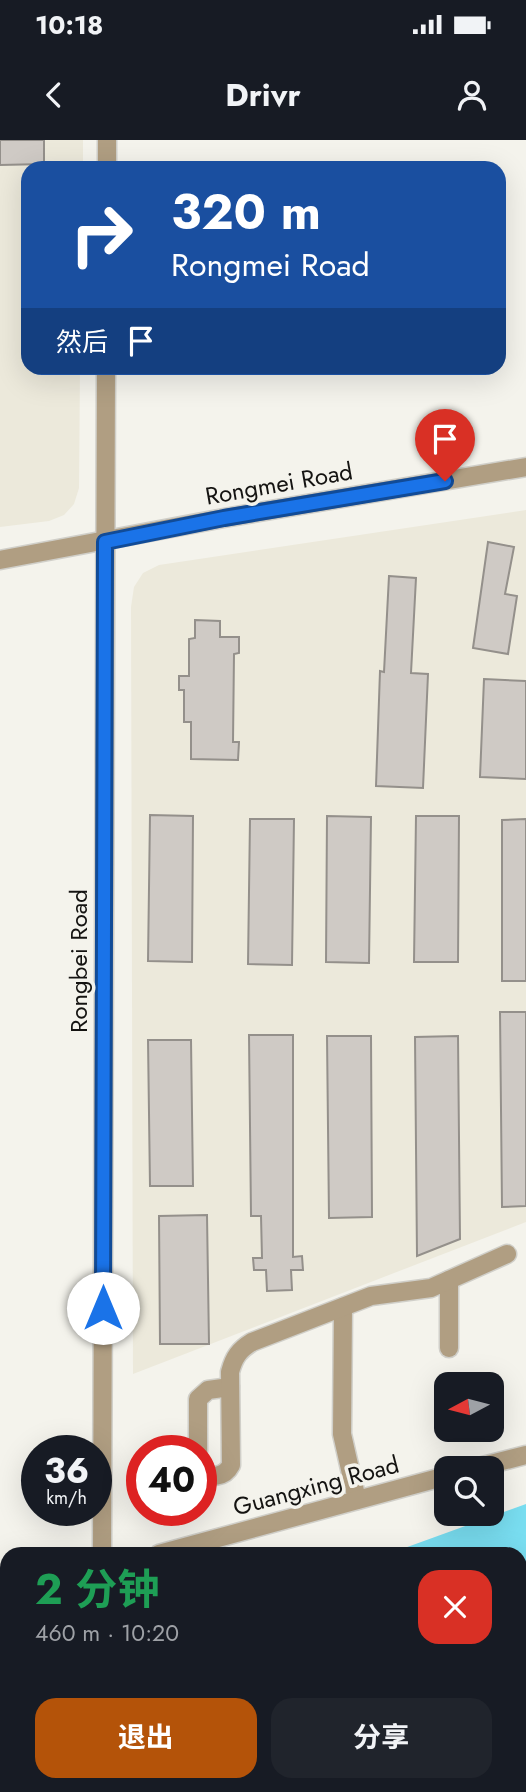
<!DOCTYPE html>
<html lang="zh">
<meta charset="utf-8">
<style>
body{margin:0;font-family:Jost,"Noto Sans SC",sans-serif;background:#20242c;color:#f1f3f6;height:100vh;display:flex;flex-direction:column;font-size:26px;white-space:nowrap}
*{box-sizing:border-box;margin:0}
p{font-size:23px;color:#9ea1a6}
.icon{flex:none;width:38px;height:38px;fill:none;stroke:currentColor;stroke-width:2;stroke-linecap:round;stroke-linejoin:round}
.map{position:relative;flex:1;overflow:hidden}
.details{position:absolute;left:0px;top:1407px;width:527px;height:245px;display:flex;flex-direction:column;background:#171b24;border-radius:21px 21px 0 0;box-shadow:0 7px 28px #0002}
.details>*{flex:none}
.hud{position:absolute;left:21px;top:21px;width:485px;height:214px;border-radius:21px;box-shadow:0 7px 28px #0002;background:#1a4fa0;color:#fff;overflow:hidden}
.needle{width:46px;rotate:263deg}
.tools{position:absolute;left:434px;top:1232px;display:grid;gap:14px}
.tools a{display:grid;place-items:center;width:70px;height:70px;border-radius:14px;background:#171b24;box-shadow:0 7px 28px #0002;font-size:35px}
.speed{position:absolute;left:21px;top:1295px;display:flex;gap:14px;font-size:35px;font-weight:700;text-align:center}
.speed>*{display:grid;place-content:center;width:91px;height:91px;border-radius:50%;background:#171b24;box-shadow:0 7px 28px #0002;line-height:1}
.speed small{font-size:18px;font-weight:400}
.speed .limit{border:10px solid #d22;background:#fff;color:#111}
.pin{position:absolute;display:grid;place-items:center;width:60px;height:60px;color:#fff;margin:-72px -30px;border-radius:50% 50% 50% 0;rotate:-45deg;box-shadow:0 0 7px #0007}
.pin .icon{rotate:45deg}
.me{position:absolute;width:77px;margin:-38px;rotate:0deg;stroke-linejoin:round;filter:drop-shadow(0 0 5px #0008)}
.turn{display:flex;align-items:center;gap:24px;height:147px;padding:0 35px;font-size:32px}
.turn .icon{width:91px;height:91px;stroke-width:2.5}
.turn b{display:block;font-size:49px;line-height:60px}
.then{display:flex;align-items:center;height:66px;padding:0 35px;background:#0003;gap:14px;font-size:26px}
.round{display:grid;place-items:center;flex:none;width:74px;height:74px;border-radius:21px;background:#20242c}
.overview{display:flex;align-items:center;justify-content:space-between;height:119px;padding:0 35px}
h1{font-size:42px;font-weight:700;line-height:52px;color:#1e9e55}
.primary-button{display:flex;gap:14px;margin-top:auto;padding:14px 35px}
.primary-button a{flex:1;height:80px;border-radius:21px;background:#b45309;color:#fff;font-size:28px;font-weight:700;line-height:80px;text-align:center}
.primary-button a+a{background:#20242c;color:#f1f3f6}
.status{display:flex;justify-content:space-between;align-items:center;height:49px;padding:0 35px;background:#171b24;direction:ltr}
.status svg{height:19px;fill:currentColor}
header{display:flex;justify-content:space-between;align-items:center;height:91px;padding:0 35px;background:#171b24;font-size:32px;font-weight:700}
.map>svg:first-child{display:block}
</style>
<div class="status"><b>10:18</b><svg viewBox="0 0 49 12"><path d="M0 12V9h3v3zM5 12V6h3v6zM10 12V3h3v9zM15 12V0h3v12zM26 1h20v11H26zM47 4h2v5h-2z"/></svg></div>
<header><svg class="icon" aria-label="back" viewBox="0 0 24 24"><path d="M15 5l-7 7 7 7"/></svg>Drivr<svg class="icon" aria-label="person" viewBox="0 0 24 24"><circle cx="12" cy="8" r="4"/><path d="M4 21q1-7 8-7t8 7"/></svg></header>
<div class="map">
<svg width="526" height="1652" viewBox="0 0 526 1652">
<rect width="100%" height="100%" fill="#f4f3ec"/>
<!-- built -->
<g fill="#ece9db">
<path d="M0,0H83V28H28V228H80L79,348L74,364L64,375L49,381L0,387Z"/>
<path d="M526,370V1082L133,1234L131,467L134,447L143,433L159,425Z"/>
</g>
<!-- water -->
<g fill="#79def1">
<path d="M526,1364V1518L520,1520V1414H388Z"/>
<path d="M7,1586V1645H215L202,1652H0V1590Z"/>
</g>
<!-- building -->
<g fill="#cfcac5" stroke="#94908b" stroke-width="2">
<path d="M0,0H44V24L0,25Z"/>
<path d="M488,402L514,407L505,454L517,456L508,514L473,508Z"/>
<path d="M389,436L416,438L411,533L428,534L423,648L376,646L380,531L384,532Z"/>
<path d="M195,480L220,481V497H239V513L234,514L233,602H239L238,620L191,619V582H184V550H179V536H189V499L195,498Z"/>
<path d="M484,539L526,541V639L480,637Z"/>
<path d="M150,675L193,676L192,822L148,821Z"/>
<path d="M327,676L371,677L369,823L326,822Z"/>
<path d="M416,676H459L458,822H414Z"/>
<path d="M250,679H294L292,825L248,824Z"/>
<path d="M526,679V841H502V680Z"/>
<path d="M500,872H526V1066L502,1067Z"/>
<path d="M249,895H293V1117L302,1116L303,1130H291L292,1150L267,1151L266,1130H254L253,1118H262L261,1076H251Z"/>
<path d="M327,896H371L372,1077L329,1078Z"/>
<path d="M458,896L460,1099L417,1116L415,897Z"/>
<path d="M148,900H191L193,1046H150Z"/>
<path d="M207,1075L209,1204H160L159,1076Z"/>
</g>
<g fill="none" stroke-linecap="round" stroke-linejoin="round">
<!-- minor casing -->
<g stroke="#d0cfc9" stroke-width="21">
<g id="minor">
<path d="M107,28V0"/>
<path d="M0,420L224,378L526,327"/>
<path d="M449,1140V1208"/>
<path d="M343,1167L342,1294L357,1360"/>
<path d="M198,1311V1259L208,1250L230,1247"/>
<path d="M475,1328L526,1315"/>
<path d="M201,1329C209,1340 225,1337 231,1325L230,1232C234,1217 239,1210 252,1202L371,1156L431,1148L507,1114"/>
<path d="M102,1414L106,228"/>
<path d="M159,1414L446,1336"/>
<path d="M0,1454L7,1452"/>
</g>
</g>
<!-- minor -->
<use href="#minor" stroke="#b09e82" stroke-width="18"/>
</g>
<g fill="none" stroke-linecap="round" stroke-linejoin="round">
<!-- route casing -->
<g stroke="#114b97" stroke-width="18">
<path id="route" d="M103,1168L105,402L224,378L445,341"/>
</g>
<!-- route -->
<use href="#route" stroke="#1a73e8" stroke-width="12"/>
</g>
<g text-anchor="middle" stroke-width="7" stroke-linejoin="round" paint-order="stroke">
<!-- street labels -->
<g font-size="24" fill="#141311" stroke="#f4f3ec">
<text transform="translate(279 344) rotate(-10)" y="8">Rongmei Road</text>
<text transform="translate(79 821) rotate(-90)" y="8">Rongbei Road</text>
<text transform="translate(316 1346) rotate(-15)" y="8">Guangxing Road</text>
</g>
</g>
</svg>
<div class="tools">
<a><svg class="needle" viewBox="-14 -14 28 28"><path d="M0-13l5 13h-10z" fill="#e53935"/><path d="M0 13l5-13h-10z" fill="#9ea1a6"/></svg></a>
<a><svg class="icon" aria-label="search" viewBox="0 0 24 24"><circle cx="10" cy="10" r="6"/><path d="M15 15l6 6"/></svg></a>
</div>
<div class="speed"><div>36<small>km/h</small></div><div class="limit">40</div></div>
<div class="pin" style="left:445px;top:341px;background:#d93025"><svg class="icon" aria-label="arrive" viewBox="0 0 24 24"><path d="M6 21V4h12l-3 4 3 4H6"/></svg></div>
<svg class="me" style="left:103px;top:1168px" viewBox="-20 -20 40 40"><circle r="19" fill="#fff"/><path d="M0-13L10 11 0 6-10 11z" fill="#1a73e8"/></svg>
<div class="hud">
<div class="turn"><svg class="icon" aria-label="right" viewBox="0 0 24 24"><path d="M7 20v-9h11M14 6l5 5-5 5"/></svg><div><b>320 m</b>Rongmei Road</div></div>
<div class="then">然后<svg class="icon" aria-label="arrive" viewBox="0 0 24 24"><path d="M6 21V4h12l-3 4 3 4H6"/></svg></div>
</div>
<section class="details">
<div class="overview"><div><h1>2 分钟</h1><p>460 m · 10:20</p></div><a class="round" style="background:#d93025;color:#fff"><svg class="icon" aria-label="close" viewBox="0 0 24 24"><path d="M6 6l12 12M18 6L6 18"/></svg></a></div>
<div class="primary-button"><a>退出</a><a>分享</a></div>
</section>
</div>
